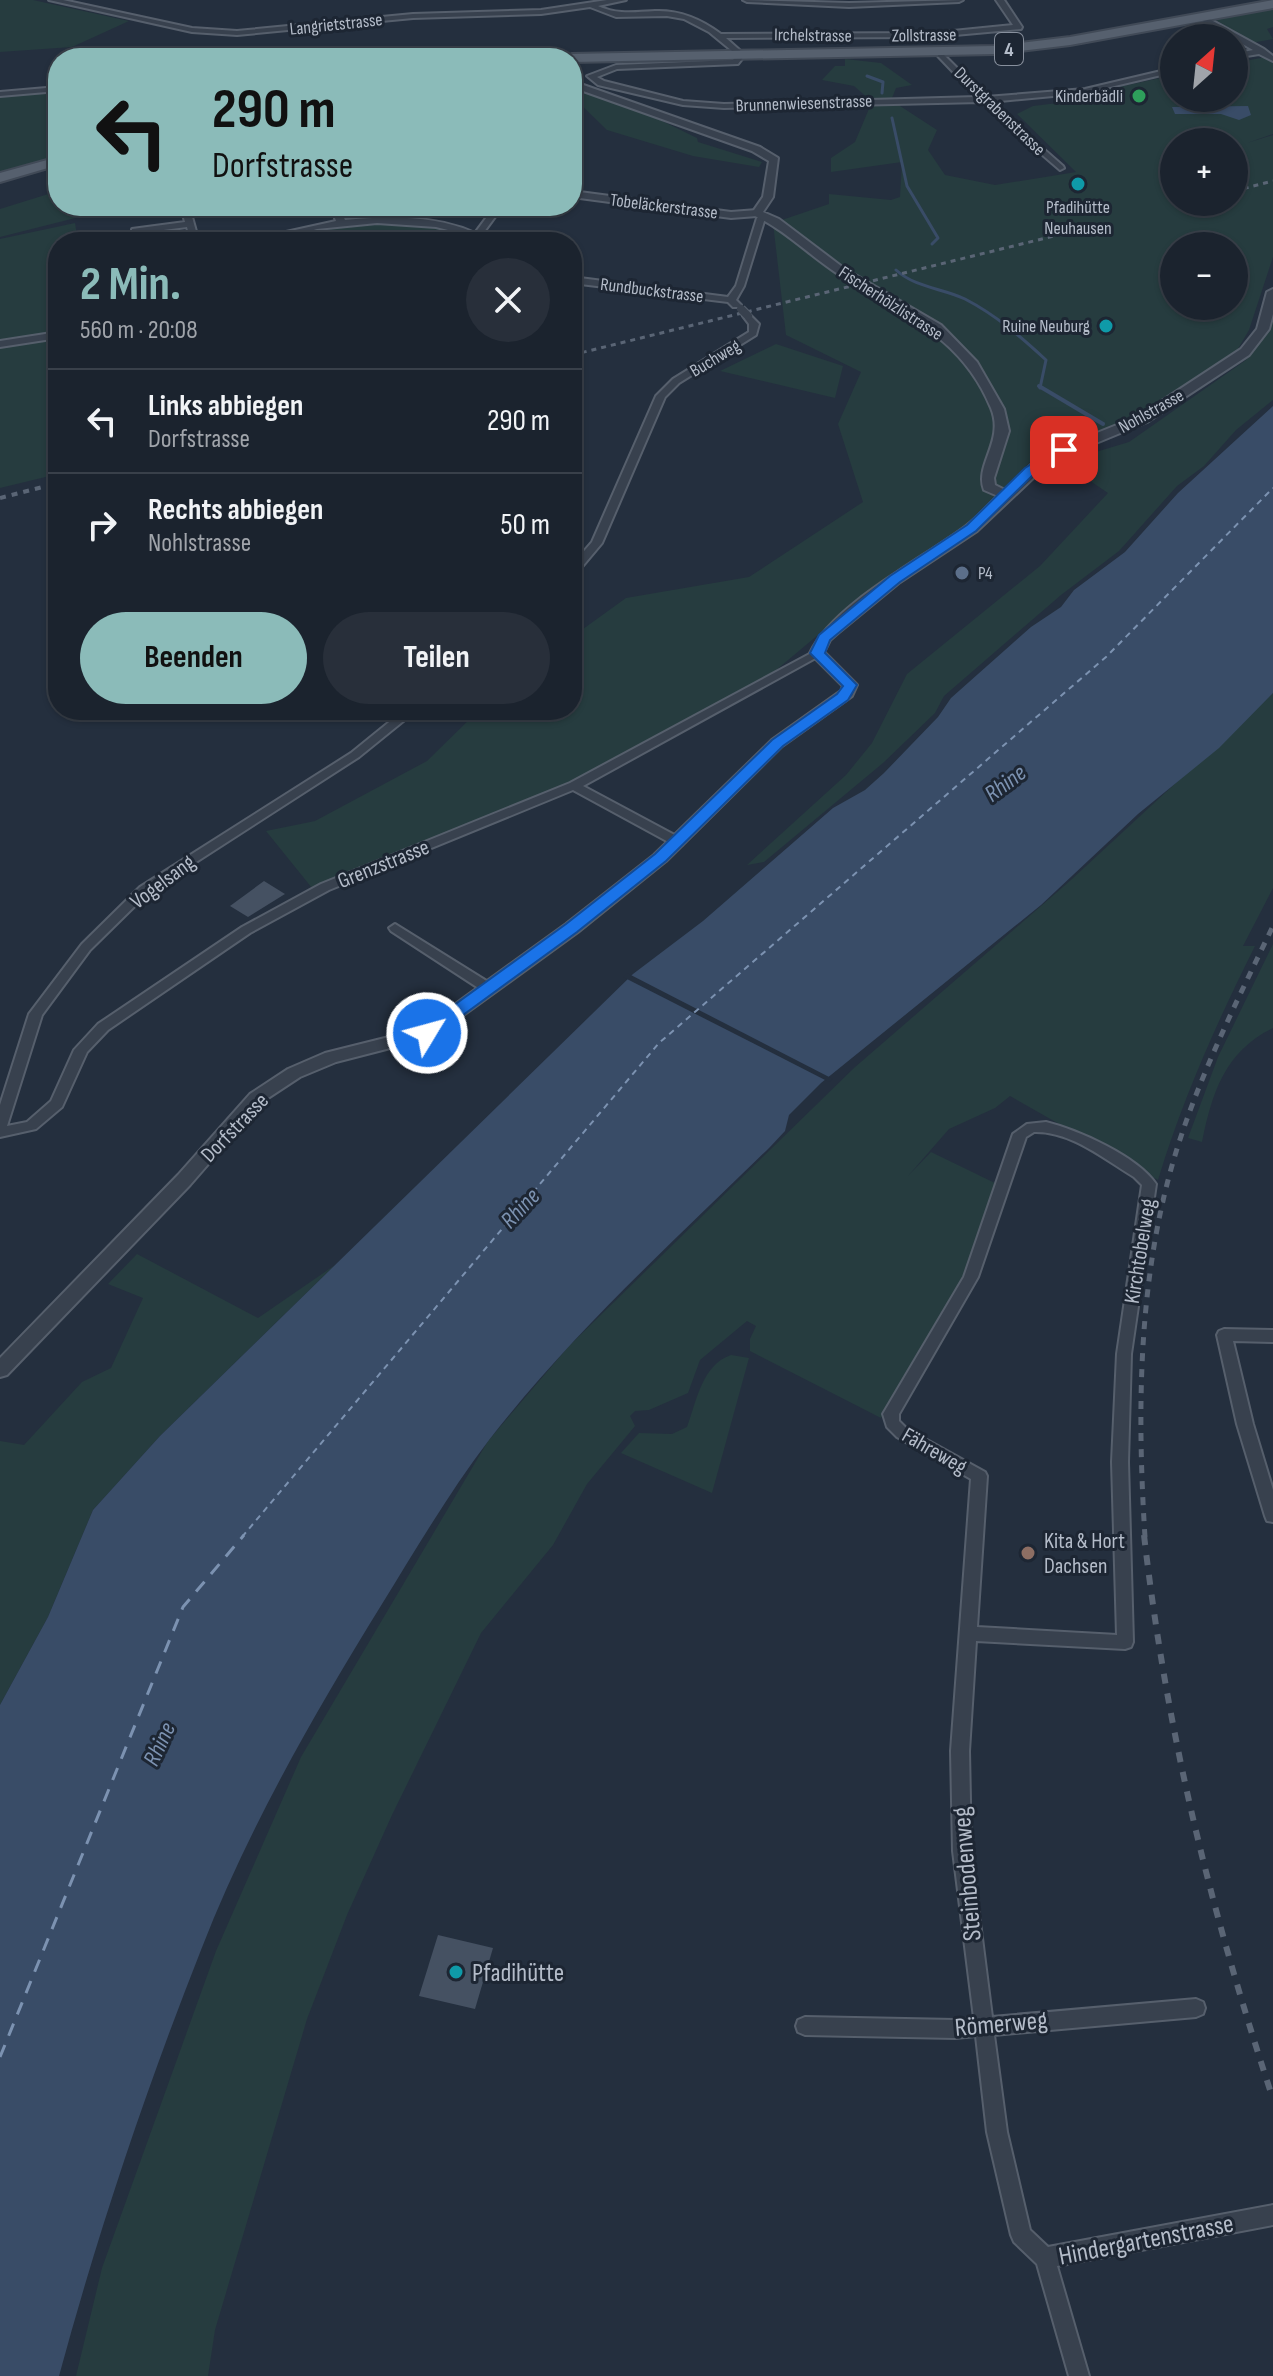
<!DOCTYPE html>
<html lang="de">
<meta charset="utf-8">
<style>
body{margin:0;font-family:"Sofia Sans Condensed",sans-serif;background:#282f3a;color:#f1f3f6;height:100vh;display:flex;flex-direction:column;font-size:30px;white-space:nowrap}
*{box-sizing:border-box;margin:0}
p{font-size:26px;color:#a0a4aa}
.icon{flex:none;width:44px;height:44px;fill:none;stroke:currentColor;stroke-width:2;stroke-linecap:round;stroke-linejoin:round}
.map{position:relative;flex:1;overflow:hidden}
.drawer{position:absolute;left:48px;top:232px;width:534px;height:488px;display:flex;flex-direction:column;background:#1b232e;border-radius:32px;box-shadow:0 2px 6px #0004,0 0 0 2px #39404a}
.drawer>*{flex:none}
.guide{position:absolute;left:48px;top:48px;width:534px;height:168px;border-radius:32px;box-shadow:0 2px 6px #0004,0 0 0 2px #39404a;background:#8bbbb9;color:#111;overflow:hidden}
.needle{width:52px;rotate:27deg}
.fabs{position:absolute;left:1160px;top:24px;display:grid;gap:16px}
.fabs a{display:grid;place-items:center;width:88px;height:88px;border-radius:50%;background:#1b232e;box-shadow:0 2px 6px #0004,0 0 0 2px #39404a;font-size:40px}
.pin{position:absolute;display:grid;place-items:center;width:68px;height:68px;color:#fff;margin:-34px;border-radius:16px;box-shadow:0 4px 12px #0006}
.me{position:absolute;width:88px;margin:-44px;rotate:53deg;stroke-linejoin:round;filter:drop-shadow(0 0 6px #0008)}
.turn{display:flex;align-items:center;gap:28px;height:168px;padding:0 32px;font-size:36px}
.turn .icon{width:104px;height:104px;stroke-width:2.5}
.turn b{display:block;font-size:56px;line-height:68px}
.round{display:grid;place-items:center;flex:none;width:84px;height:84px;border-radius:42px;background:#282f3a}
.headline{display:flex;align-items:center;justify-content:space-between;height:136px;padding:0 32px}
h1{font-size:48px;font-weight:700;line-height:60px;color:#8bbbb9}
.action{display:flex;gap:16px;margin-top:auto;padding:16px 32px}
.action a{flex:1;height:92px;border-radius:48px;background:#8bbbb9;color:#111;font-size:32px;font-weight:700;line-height:92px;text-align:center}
.action a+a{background:#282f3a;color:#f1f3f6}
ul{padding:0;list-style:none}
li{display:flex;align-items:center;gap:24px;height:104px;padding:0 32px;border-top:2px solid #39404a}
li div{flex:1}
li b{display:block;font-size:30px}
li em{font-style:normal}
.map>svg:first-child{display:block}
</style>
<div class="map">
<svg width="1273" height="2376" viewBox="0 0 1273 2376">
<rect width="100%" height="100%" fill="#242f3e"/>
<!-- green -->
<g fill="#263c3f" fill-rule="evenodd">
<path d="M0,0H33L129,21L72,47L0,52Z"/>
<path d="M1273,7V27L1267,29L1273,39L1251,43L1213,18Z"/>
<path d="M1266,57L1273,61V134L1247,143L1273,135V257L1249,330L1235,354L1124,423L1053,448L1032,460L964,529L893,572L775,671L594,771L520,805L312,888L266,831L315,821L427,761L479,710H572V637L626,598L749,577L863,502L838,424L861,372L786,335L773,223L829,204V194L891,200L900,197L902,162L831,172V158L855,142L871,104H897L937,130L928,150L945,175L995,185L1076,172L1017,114L1033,106L1100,98L1110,89L1174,75V98H1234V63ZM1174,142H1234V202H1174ZM1174,246H1234V306H1174Z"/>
<path d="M845,59L881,63L912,85L896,88L892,98L869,99L854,86L822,80L835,66H845Z"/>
<path d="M572,87L619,100L697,138L698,142L762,162L759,167L693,156L607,130L572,96Z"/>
<path d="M58,92V156L0,173V97Z"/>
<path d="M58,191V206H123L0,237V209Z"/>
<path d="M75,223L78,242H58V330L0,341V239Z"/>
<path d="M384,223L430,226L481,242H273L342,226Z"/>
<path d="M1273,312V400L1236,430L1204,466L1177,486L1119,551L1061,595L944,696L935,713L883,763L764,862L747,865L846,775L872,743L907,674L1040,566L1108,493L1074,470L1076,458L1129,442L1246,360L1267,330Z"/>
<path d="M58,339V474L0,488V345Z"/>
<path d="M776,344L843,366L835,398L720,371Z"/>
<path d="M1273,693V888L1243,946H1255C1217,1022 1183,1098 1158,1180L1010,1096L995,1108L949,1129L908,1176L931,1152L999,1185L968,1275L881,1418L750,1351V1339L756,1326L747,1321L700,1360L688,1393L649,1410L635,1411L630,1416L635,1426L587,1484L553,1545L481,1633L392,1815L347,1915L307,2019L215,2330L208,2376H76L102,2268L216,1951L301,1757L488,1441L569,1346L854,1068L1071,880Z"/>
<path d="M1273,944V1028C1225,1051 1212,1093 1202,1142L1188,1138L1218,1057Z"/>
<path d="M137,1254L258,1318L335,1265L160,1436L93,1510L48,1617L0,1705V1441L24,1445L82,1382L111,1368L143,1298L108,1284Z"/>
<path d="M731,1355L749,1358L712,1493L621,1453L639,1433L672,1434L687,1427C697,1400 702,1365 731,1355Z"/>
</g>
<!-- water -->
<g fill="#394c67">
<path d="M1248,106L1251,115L1239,120L1221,114H1175L1172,107Z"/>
<path d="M1273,406V693L1219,748L1138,814L1041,905L821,1083L789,1115L785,1131L770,1147C673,1242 572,1333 489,1440C450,1491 416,1549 382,1604C314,1714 248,1829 201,1950C146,2089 98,2232 59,2376H0V1705L48,1617L93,1510L160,1436L633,974L703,921L833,808L865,790L884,773L938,717L951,698L1031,627L1061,607L1074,590L1125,552L1178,493Z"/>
</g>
<!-- pier -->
<path fill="#242f3e" d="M627,973L833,1079L829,1082L623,977Z"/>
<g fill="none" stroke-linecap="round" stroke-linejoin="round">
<!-- stream-far1 -->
<g stroke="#394c67" stroke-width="3">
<path d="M867,76L883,82L882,93"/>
<path d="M892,118L907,186L938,238L932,244"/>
<path d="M896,270C916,288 942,288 965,299C996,315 1021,337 1046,360L1040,388"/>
</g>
<!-- stream -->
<path stroke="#394c67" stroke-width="4" d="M1039,386L1103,424"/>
<!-- ferry-far1 -->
<path stroke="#7c92b1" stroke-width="2" stroke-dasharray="6 5" stroke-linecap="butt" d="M242,1537L659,1043L1106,657L1273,488"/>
<!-- ferry -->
<path stroke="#7c92b1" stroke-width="3" stroke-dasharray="13 10" stroke-linecap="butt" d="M0,2057L183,1607L244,1535"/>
</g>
<!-- building -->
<g fill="#455162">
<path d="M264,881L285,894L248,917L230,906Z"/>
<path d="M438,1935L493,1948L475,2009L419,1996Z"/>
</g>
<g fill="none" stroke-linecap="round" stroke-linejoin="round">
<!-- minor casing -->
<g stroke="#565f6c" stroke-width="4">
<g id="minor">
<path d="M49,0H63L192,28L237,31L413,14L541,10L607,0H626L598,6C618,15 634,12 655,11C680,10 701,19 721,34L933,33L1013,25L996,0H1004L1022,27L1021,29L933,37L726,38L745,55L738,64L617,69L597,77L604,81L683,101L724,104L977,97L938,56V52H941L986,97L1085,89L1174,68V72L1085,93L990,102L1063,166L1064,168L1060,170L981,102L724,108L683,105L598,85L587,76L616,65L733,60L737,55L709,32L684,19L667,16L616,17L590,7L541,14L413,18L237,35L192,32Z"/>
<path d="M743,0L849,3L963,0L959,2L849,7L747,2Z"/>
<path d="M1202,15L1264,49L1273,56V61L1259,54L1234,58V54L1253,50L1199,19L1198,17Z"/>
<path d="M58,87V91L0,96V92Z"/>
<path d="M572,191L731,212L757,210L761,213L757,216L731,218L572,197Z"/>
<path d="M181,206H189L199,242H191L187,227L140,233L141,242H133L132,229L185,222Z"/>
<path d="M331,206H339L345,220C387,216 435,215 475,233L495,206H503L481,236L491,242H480L460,233L436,227L377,223L317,229L273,242H261L286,232L336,221Z"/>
<path d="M761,215L765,218L744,286L736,300L741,305L739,307H733L728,302L572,283V277L728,297L736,286L757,218Z"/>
<path d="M748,313L759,324L756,335L679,383L665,397L602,543L576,574L572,575V565L592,542L656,396L673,379L749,332V324L743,316Z"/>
<path d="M58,332V338L0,347V341Z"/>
<path d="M817,650L821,651V655L583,786L682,839L684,842L682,845H674L573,790L329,890L250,933L108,1030L87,1052L62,1107L36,1129L0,1137V1105L29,1014L82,944L140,887L351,753L404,710H417L359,757L148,893L90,950L42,1015L7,1126L27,1122L51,1101L74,1050L98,1024L242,927L321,884L570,783Z"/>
<path d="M395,924L493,985L494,988L493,991H483L391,931L389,928Z"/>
<path d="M1046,1122C1078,1130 1137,1156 1156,1184L1131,1354L1128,1462L1133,1642L1131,1647L1125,1649L976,1641L969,1751L971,1851L992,2017L1196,1999L1203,2002L1205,2008L1203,2014L1196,2017L994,2035L1007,2132L1030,2230L1048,2247L1273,2205V2225L1057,2266L1089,2376H1069L1037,2264L1014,2242L1011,2235L987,2132L976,2036L955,2038L805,2035L798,2032L796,2026L798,2020L805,2017L955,2020L974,2018L953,1851L951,1751L971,1479L897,1437L887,1427L883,1414L964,1277L1013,1134L1027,1124ZM1034,1132C1071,1131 1104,1159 1134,1177L1142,1185L1117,1354L1112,1462L1117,1635L977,1627L987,1476L985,1472L907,1429L899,1421V1414L978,1277L1026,1137Z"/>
<path d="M1224,1329L1273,1330V1342L1233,1341L1253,1424L1273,1490V1522L1267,1521L1265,1516L1237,1424L1217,1335L1219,1331Z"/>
</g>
</g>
<!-- tertiary casing -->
<g stroke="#565f6c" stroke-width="4">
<path id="tertiary" d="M572,81L760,147L778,158L773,197L763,212L779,219L845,269L941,325L977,362L1004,409L1009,431L994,478L995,485L1005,490L1040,456L1139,416L1241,349L1257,329L1267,292L1273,289V314L1269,329L1249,355L1147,422L1050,462L977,531L900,582L838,633L830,640L824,652L857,685L852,696L782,746L666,861L578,932L433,1037L336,1062L300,1077L262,1102L190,1185L7,1375L0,1377V1358L178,1175L250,1094L288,1069L325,1053L421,1029L566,924L654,855L772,740L841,691L843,686L810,653C833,604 922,559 966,526C978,517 987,506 998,496L984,490C974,465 1005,441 991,408C960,333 900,315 838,274C809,255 785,230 753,215L752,213L763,197L769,161L752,151L572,87Z"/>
</g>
<!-- primary casing -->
<g stroke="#414a57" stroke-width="4">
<g id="primary">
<path d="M1273,0V8L1070,45L994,54L572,62V58H565L572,54L994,46L1070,37Z"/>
<path d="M58,157V165L0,182V173Z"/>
</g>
</g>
<!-- minor -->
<use href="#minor" fill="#38414e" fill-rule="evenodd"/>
<!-- tertiary -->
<use href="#tertiary" fill="#38414e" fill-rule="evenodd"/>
<!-- primary -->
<use href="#primary" fill="#56606e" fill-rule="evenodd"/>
<!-- rail-far3 -->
<g stroke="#5a6575" stroke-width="3" stroke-dasharray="5 5" stroke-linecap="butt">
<path d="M1234,191L1273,181"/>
<path d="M572,355L1058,235"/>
</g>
<!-- rail-far2 -->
<path stroke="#5a6575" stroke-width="4" stroke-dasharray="6 6" stroke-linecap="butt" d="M0,498L58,483"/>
<!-- rail-far1 -->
<path stroke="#5a6575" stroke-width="5" stroke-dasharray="8 8" stroke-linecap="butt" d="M1145,1537C1137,1412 1138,1283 1173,1162C1197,1080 1236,1003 1273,926"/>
<!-- rail -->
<path stroke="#5a6575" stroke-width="6" stroke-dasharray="10 10" stroke-linecap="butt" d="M1144,1535C1167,1735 1210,1908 1273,2099"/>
<!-- minor-bridge casing -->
<g stroke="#565f6c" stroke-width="10" stroke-linecap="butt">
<path id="minor-bridge" d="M741,309L748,316"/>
</g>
<!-- minor-bridge -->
<use href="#minor-bridge" stroke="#38414e" stroke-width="8"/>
</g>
<!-- route -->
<path fill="#1a73e8" stroke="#114b97" stroke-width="2" d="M1059,447L1070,450L1035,473L976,531L900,582L830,640L825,653L857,685L848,700L783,746L666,861L577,932L433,1037H421V1029L566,924L655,854L772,740L837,694L843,686L810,653L819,635L890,576L967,525L1025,468Z"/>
<!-- markers -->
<circle fill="#2e9e5b" stroke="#1d2633" stroke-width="3" cx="1139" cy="96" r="8"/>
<g fill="#0f9aa8" stroke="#1d2633" stroke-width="3">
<circle cx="1078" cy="184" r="8"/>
<circle cx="1106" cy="326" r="8"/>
<circle cx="456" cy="1972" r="8"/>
</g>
<circle fill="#5c6f8a" stroke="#1d2633" stroke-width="3" cx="962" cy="573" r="8"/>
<circle fill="#8d6e63" stroke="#1d2633" stroke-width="3" cx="1028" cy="1553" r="8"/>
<g text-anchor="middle" stroke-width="6" stroke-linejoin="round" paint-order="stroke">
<!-- far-street labels -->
<g font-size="18" fill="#b4bcc9" stroke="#1d2633">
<text transform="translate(336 24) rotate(-6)" y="6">Langrietstrasse</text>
<text transform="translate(813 35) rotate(1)" y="6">Irchelstrasse</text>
<text transform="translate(924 35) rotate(-1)" y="6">Zollstrasse</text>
<text transform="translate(804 103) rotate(-2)" y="6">Brunnenwiesenstrasse</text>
<text transform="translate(1000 111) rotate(44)" y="6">Durstgrabenstrasse</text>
<text transform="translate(664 206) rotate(7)" y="6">Tobeläckerstrasse</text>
<text transform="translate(652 290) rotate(7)" y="6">Rundbuckstrasse</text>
<text transform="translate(891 303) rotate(33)" y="6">Fischerhölzlistrasse</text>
<text transform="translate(715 358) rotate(-31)" y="6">Buchweg</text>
<text transform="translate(1151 411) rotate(-29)" y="6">Nohlstrasse</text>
</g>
<!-- far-poi labels -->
<g font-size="18" fill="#b4bcc9" stroke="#1d2633" text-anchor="end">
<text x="1123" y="102">Kinderbädli</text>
<text x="1078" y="213" text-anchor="middle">Pfadihütte<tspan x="1078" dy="21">Neuhausen</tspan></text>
<text x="1090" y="332">Ruine Neuburg</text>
<text x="978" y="579" text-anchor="start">P4</text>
</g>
<!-- shield labels -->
<rect fill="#1d2633" stroke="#878f9c" stroke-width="2" x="995" y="33" width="28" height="32" rx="6"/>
<g font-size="20" font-weight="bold" fill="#b4bcc9">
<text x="1009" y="56">4</text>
</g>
<!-- street labels -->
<g font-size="22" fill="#b4bcc9" stroke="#1d2633">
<text transform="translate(383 863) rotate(-22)" y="8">Grenzstrasse</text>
<text transform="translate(162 881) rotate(-37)" y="8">Vogelsang</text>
<text transform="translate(234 1127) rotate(-46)" y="8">Dorfstrasse</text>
<text transform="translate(1139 1251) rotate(-81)" y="8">Kirchtobelweg</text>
<text transform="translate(935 1450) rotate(30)" y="8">Fähreweg</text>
</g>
<!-- poi labels -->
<g font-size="22" fill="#b4bcc9" stroke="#1d2633" text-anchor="start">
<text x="1044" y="1548">Kita &amp; Hort<tspan x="1044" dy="25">Dachsen</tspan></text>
</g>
<!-- water labels -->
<g font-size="24" font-style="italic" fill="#7c92b1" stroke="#1d2633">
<text transform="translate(1005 783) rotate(-37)" y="8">Rhine</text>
<text transform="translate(520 1208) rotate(-47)" y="8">Rhine</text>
<text transform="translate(159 1744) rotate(-65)" y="8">Rhine</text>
</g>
<!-- near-street labels -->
<g font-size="26" fill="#b4bcc9" stroke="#1d2633">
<text transform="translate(966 1874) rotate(-95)" y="9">Steinbodenweg</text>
<text transform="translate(1001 2023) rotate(-5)" y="9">Römerweg</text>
<text transform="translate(1146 2239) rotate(-11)" y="9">Hindergartenstrasse</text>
</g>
<!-- near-poi labels -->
<g font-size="26" fill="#b4bcc9" stroke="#1d2633" text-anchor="start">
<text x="472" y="1981">Pfadihütte</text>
</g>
</g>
</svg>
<div class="fabs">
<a><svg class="needle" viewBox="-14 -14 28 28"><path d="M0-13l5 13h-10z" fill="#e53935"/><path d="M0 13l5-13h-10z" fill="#a0a4aa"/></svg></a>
<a>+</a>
<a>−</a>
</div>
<div class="pin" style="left:1064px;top:450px;background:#d93025"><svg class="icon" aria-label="arrive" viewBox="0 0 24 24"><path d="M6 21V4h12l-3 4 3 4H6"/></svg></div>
<svg class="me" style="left:427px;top:1033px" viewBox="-20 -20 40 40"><circle r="17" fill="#1a73e8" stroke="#fff" stroke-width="3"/><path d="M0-11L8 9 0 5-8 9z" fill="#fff"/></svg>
<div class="guide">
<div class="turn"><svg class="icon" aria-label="left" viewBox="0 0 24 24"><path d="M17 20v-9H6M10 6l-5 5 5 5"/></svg><div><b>290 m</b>Dorfstrasse</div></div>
</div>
<section class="drawer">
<div class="headline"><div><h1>2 Min.</h1><p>560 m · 20:08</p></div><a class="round"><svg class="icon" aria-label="close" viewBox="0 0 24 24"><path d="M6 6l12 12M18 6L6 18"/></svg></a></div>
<ul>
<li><svg class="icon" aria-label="left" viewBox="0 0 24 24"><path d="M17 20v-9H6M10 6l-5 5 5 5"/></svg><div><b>Links abbiegen</b><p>Dorfstrasse</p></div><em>290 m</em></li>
<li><svg class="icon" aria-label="right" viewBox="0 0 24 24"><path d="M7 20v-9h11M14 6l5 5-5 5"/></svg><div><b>Rechts abbiegen</b><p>Nohlstrasse</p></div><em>50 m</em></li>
</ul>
<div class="action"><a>Beenden</a><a>Teilen</a></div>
</section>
</div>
